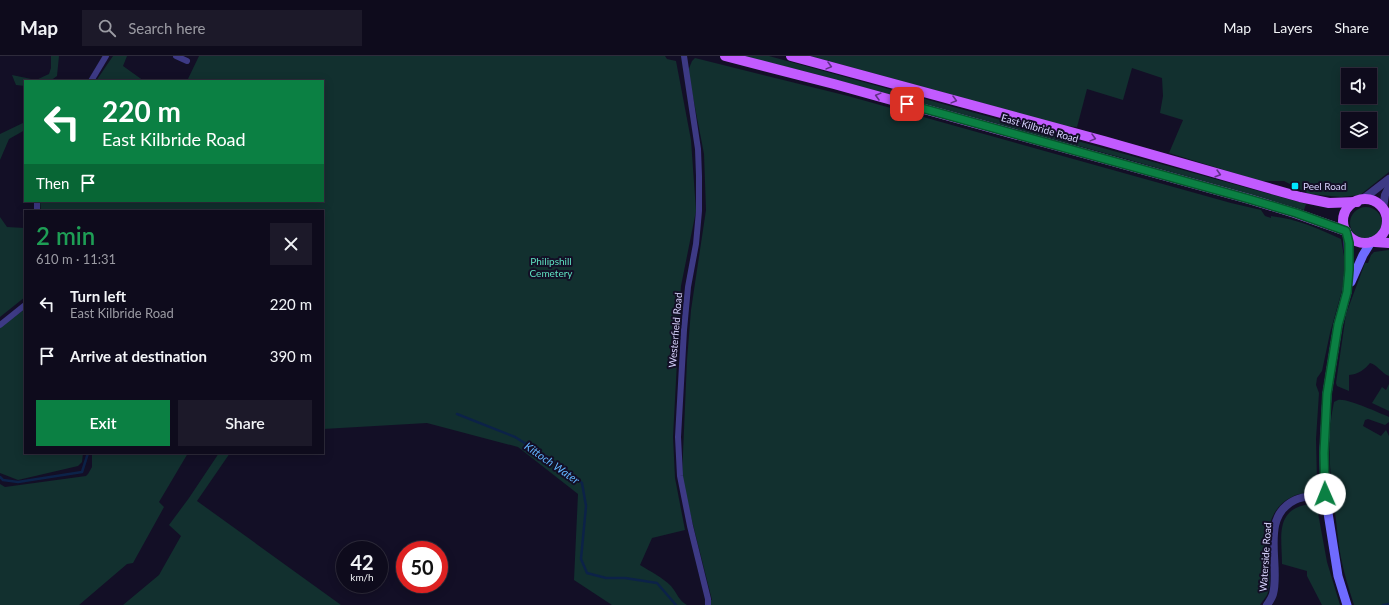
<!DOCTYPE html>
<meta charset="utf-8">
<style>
body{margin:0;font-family:Lato,sans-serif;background:#1c1929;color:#f1f3f6;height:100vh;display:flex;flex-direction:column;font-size:15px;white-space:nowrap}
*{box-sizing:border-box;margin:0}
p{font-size:13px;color:#9b9ba3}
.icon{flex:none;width:22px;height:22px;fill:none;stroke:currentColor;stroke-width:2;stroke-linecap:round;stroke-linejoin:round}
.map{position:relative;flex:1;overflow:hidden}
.panel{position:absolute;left:24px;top:154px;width:300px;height:244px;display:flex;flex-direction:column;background:#0e0b1c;border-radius:0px;box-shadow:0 2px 10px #0003,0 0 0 1px #2e2b3b}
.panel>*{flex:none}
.banner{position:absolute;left:24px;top:24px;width:300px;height:122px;border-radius:0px;box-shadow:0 2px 10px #0003,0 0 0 1px #2e2b3b;background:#0b8043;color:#fff;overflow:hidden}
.fabs{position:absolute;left:1341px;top:12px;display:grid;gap:8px}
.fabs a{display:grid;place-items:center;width:36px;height:36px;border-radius:0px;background:#0e0b1c;box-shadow:0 2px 10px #0003,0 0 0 1px #2e2b3b;font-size:20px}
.speed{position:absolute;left:336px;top:485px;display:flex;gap:8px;font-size:20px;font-weight:700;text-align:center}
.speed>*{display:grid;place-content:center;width:52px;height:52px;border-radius:50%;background:#0e0b1c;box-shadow:0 2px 10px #0003,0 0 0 1px #2e2b3b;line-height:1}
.speed small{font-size:10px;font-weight:400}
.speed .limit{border:6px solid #d22;background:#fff;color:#111}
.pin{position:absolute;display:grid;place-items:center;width:34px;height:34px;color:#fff;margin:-17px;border-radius:8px;box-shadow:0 2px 6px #0006}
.me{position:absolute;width:44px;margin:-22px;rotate:359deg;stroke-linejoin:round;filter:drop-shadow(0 0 3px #0008)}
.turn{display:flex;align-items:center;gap:14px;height:84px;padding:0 12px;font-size:18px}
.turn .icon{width:52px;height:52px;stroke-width:2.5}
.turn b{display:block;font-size:28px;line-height:34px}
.then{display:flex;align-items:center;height:38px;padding:0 12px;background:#0003;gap:8px;font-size:15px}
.round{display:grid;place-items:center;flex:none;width:42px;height:42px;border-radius:0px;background:#1c1929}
.headline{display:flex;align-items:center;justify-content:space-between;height:68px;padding:0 12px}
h1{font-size:24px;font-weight:600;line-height:30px;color:#1e9e55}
.button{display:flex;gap:8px;margin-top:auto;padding:8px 12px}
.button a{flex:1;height:46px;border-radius:0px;background:#0b8043;color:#fff;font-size:16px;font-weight:600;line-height:46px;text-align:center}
.button a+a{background:#1c1929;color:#f1f3f6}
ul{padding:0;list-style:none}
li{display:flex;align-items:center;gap:12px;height:52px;padding:0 12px}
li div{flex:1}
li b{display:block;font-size:15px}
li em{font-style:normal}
header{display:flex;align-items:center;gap:24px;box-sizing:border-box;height:56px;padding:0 20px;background:#0e0b1c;border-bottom:1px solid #2e2b3b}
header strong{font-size:19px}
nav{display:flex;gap:22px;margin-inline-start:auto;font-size:14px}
.search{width:280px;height:36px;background:#1c1929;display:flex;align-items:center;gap:10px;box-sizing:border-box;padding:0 14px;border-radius:0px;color:#9b9ba3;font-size:15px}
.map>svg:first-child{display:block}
</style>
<header>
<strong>Map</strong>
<div class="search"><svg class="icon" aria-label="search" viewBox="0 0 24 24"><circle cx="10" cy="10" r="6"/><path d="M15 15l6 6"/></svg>Search here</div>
<nav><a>Map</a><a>Layers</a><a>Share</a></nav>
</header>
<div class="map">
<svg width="1389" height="549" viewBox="0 0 1389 549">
<rect width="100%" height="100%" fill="#130f26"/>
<!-- green -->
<g fill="#12302f" fill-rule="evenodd">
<path d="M51,0H59L57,20L50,25H25V30L16,29L12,19L36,24L49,18L51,12Z"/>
<path d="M113,0H127L123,10L144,25H96Z"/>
<path d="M199,0H665L667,3L676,5L691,84L696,155L681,230L673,381L675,422L685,474L652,482L640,509C651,516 662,521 671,530C677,537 679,545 687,549H612L574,524L578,438L518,391L427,367L323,373V155H41L40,145H323V25H187Z"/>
<path d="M743,0H769L1306,148L1304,154L1119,101L815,18Z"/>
<path d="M810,0H1389V116L1360,139L1341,141L1309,138L1284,125H1260L1169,97L1183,64L1160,57L1163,40L1162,22L1132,12L1123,44L1087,33L1077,71L1065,70ZM1348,19H1370V41H1348ZM1348,63H1370V85H1348Z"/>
<path d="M695,2L848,40L1231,147L1261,154L1265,160L1271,162V160C1297,163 1317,172 1341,183L1344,200L1347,201L1346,220L1330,277L1322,315L1317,322L1316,329L1319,337L1316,383L1317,425C1316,428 1315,433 1311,435C1307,438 1300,437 1296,439C1285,443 1276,452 1272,462C1262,482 1276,519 1267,539C1265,542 1262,546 1260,549H708V543L712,544L684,433L682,420L687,304L691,254L706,154L704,98L688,15L692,5Z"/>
<path d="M25,66V74L9,83L0,104V78Z"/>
<circle cx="1366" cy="167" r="16"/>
<path d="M0,161L7,171L25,172V241L0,261Z"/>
<path d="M1389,194V320C1381,317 1378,309 1370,307C1364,314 1359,318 1349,319V335L1337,330L1336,327L1346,258L1365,207H1368L1371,199L1374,196Z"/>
<path d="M25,253V397H83L82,406L78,410L18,424L0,417V271Z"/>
<path d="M1389,328V355L1372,347L1382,331L1386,334Z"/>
<path d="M1338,344C1347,342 1379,357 1389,361V366L1385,369L1368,363L1365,364L1363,370L1381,380L1386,374L1389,380V549H1354C1349,533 1344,518 1341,502C1338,487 1337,471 1335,456C1330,420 1326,382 1334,346Z"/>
<path d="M92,397H188L159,446L164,451L133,507L127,508L79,549H0V428L5,431L86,420L88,418L92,411Z"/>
<path d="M219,397H230L197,445L341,549H123L159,519L181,480L169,469L189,442Z"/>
<path d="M1310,448L1315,451L1318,457L1327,506L1340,549H1322L1307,520V515L1282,508C1282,481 1274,453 1310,448Z"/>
</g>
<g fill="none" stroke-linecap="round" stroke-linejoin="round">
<!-- stream -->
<g stroke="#0c2248" stroke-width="2.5">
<path d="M457,358L515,381L558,408L582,427L586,450L581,503L587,517L606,522H625L657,527L676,549"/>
<path d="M0,421L3,424L18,426L82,416L88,397"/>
<path d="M1383,549L1389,548"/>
</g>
<!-- minor -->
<g stroke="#3d3a85" stroke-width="6">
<path d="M176,0L187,5"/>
<path d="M684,0L698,93L699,120V155L696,188L688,231L684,274L678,381L680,420L690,470L708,543V549"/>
<path d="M91,25L106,0"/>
<path d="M37,145V155"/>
<path d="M0,269L25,249"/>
</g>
<!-- tertiary -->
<g stroke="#3d3a85" stroke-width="8">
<path d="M1359,145L1367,140L1389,123"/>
<path d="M1383,152L1385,139L1389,131"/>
<path d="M1267,549C1269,546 1272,542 1273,538C1281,509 1259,461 1295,444C1303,440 1316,440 1325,438"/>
</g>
<!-- secondary -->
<g stroke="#6f6bff" stroke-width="9">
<path d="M1351,226L1363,199L1371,186"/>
<path d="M1347,549L1338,520L1325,438L1324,397L1327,338L1338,269L1347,236L1349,214L1348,178"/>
</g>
<!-- primary -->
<g stroke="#c25bff" stroke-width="10">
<path d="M725,0L834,28L1249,143L1295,157L1346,175"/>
<path d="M791,0L1104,85L1300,141L1329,147L1357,146"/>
<circle cx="1365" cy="165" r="22"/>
<path d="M1375,186L1389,187"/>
</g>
</g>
<!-- one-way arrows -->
<defs><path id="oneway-chevron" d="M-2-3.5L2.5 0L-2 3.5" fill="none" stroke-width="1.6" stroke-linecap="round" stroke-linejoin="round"/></defs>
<g stroke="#623188">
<use href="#oneway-chevron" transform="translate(829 10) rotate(15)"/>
<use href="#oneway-chevron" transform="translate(878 40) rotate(-165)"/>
<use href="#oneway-chevron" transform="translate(954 44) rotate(15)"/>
<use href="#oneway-chevron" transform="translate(1093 82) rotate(15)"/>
<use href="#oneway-chevron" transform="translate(1218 118) rotate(16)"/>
</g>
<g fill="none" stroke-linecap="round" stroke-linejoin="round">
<!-- route casing -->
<g stroke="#07532c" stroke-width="10">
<path id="route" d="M907,48L1249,143L1296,157L1346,175L1349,187V214L1347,236L1338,269L1327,338L1324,397L1325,438"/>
</g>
<!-- route -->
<use href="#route" stroke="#0b8043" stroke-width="7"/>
</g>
<!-- markers -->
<rect fill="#00e5ff" stroke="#130f26" stroke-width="1.5" x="1291" y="126" width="8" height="8" rx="2"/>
<g text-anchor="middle" stroke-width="4" stroke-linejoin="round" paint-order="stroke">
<!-- street labels -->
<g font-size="10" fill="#d9d4ff" stroke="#130f26">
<text transform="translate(1040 72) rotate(16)" y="4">East Kilbride Road</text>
<text transform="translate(675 274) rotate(-85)" y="4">Westerfield Road</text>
<text transform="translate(1265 501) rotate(-86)" y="4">Waterside Road</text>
</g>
<!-- poi labels -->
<g font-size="10" fill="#d9d4ff" stroke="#130f26" text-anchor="start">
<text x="1303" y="134">Peel Road</text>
</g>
<!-- park labels -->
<g font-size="10" fill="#5fe0c0" stroke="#130f26">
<text x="551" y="209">Philipshill<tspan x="551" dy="12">Cemetery</tspan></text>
</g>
<!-- water labels -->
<g font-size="11" font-style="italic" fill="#62b6ff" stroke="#130f26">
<text transform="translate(552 407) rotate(35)" y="4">Kittoch Water</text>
</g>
</g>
</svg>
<div class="fabs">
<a><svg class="icon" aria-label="sound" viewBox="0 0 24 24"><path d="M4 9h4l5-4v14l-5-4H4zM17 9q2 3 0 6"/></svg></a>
<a><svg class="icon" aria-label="layers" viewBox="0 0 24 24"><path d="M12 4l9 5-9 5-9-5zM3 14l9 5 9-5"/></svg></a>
</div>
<div class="speed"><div>42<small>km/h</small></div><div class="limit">50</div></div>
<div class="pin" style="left:907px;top:48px;background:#d93025"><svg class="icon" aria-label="arrive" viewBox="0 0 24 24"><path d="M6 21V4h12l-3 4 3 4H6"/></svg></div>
<svg class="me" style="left:1325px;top:438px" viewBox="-20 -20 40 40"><circle r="19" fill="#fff"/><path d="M0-13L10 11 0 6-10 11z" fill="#0b8043"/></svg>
<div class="banner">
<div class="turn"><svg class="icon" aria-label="left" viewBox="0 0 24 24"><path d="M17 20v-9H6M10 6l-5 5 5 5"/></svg><div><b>220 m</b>East Kilbride Road</div></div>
<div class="then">Then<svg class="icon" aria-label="arrive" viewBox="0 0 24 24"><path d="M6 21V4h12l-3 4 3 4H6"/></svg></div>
</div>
<section class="panel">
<div class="headline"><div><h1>2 min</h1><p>610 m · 11:31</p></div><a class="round"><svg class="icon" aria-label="close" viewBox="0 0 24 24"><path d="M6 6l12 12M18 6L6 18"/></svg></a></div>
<ul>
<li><svg class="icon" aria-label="left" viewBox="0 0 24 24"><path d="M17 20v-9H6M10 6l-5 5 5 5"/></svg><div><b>Turn left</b><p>East Kilbride Road</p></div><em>220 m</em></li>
<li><svg class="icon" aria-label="arrive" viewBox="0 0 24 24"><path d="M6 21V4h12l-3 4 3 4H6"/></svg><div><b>Arrive at destination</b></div><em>390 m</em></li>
</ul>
<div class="button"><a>Exit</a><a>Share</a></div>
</section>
</div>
